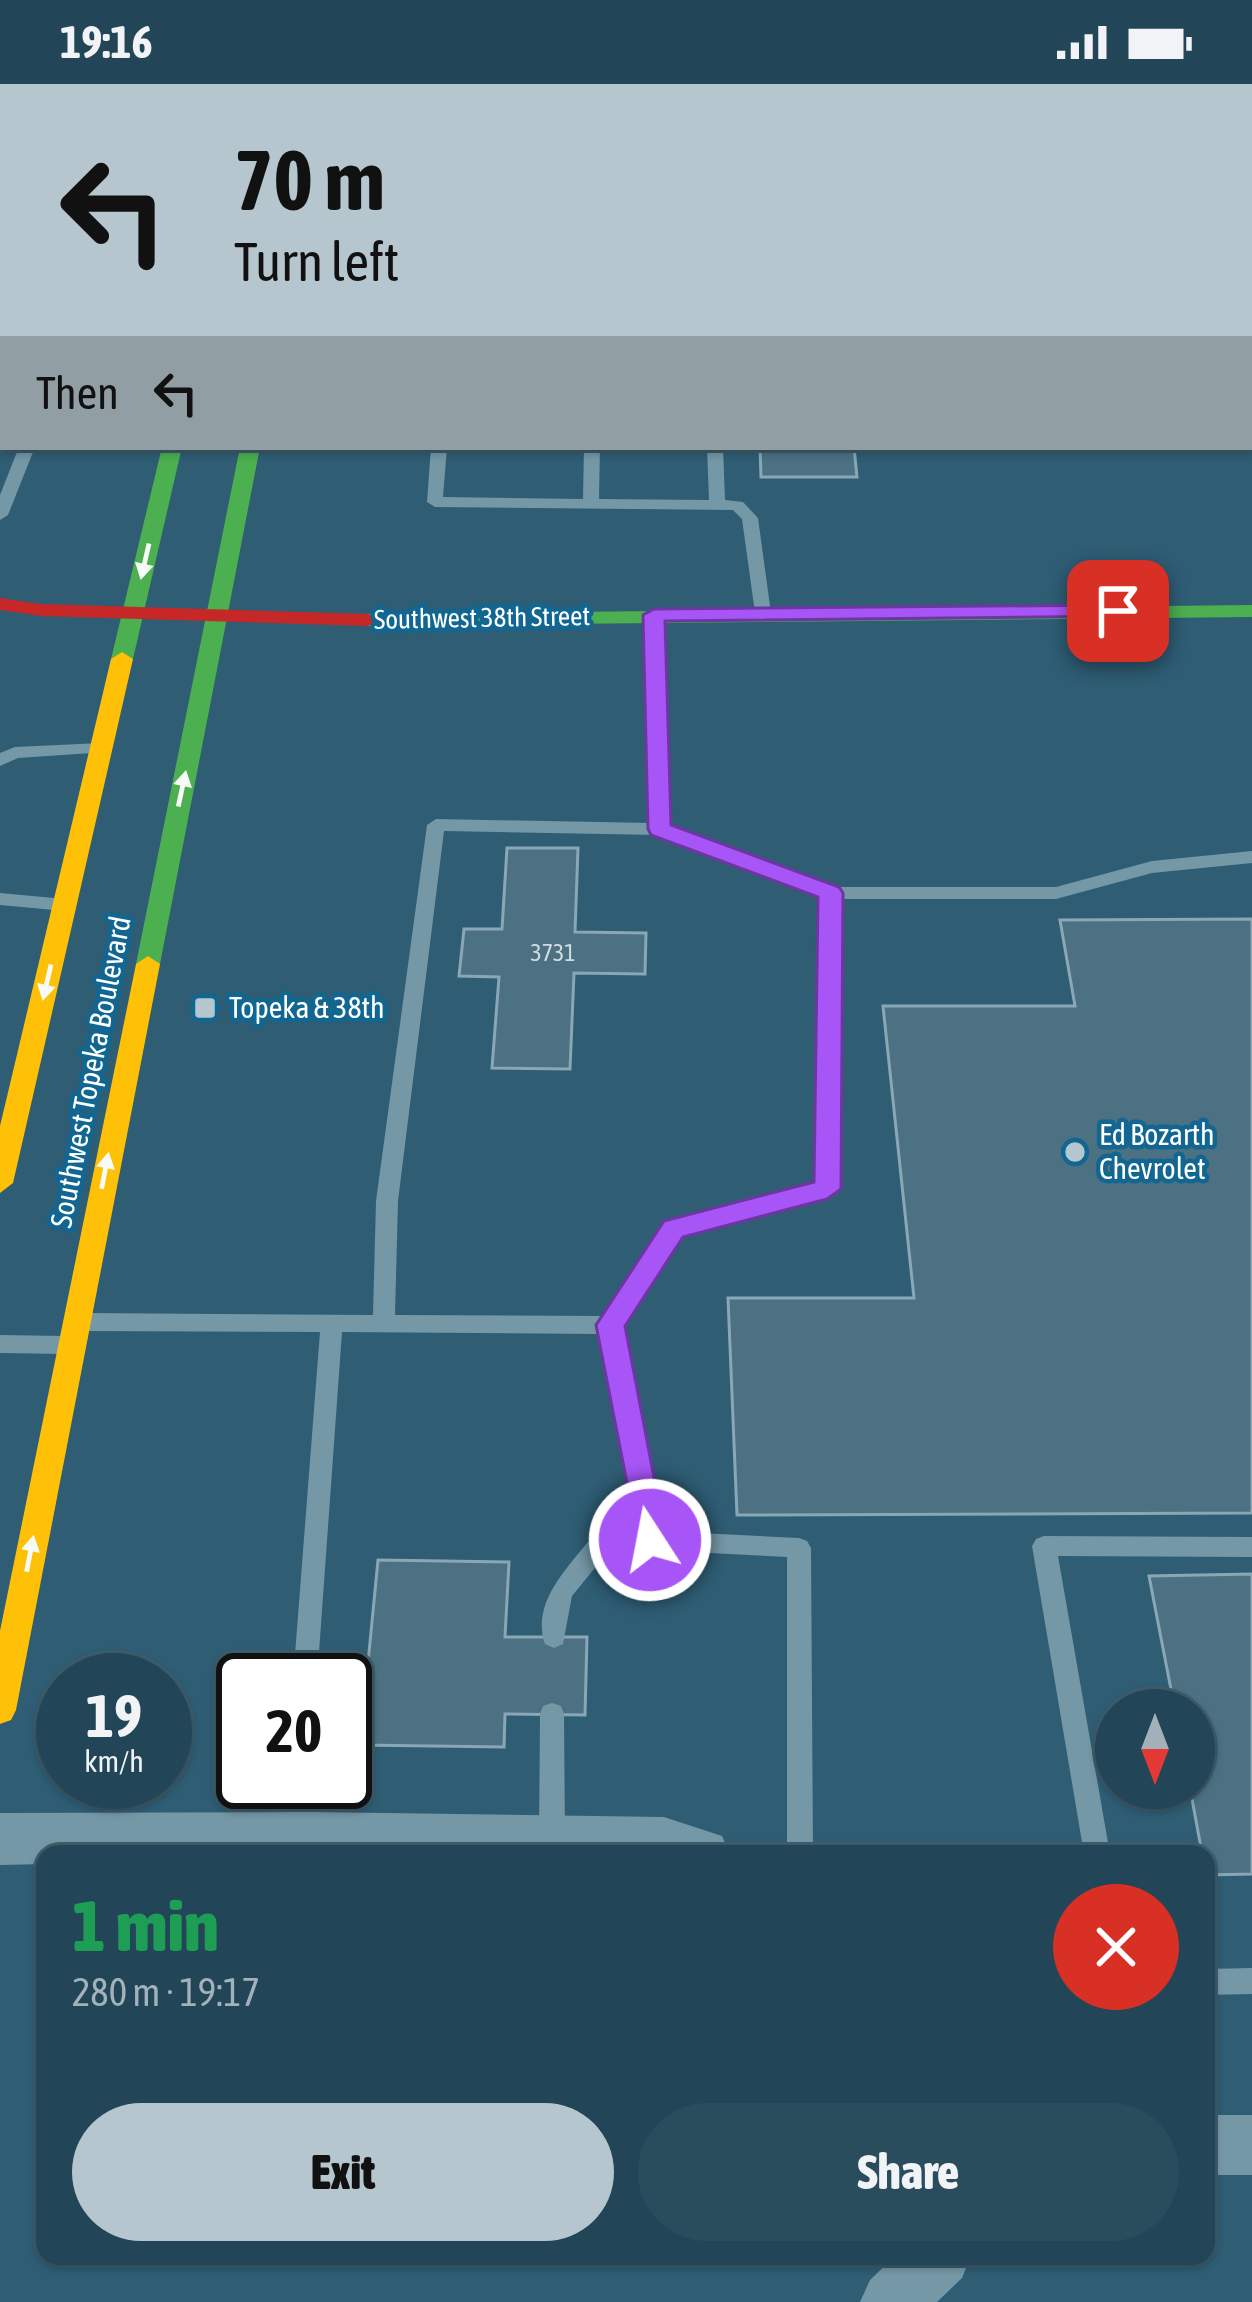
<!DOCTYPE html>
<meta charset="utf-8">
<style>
body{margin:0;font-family:"Asap Condensed",sans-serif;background:#2a4d5d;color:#f1f3f6;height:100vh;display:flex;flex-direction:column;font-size:45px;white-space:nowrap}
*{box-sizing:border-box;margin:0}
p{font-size:39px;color:#a2b1ba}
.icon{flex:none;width:66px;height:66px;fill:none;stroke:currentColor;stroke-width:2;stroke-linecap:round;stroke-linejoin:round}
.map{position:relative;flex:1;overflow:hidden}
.details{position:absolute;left:36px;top:1761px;width:1179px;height:420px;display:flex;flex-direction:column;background:#224657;border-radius:24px;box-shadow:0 3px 9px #0004,0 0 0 3px #3f5e6d}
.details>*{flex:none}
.banner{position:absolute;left:0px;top:0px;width:1254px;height:366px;box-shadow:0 3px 9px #0004,0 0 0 3px #3f5e6d;background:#b6c6ce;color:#111;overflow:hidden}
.needle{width:78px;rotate:180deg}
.buttons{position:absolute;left:1095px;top:1605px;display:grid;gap:24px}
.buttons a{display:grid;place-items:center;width:120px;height:120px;border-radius:50%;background:#224657;box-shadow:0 3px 9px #0004,0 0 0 3px #3f5e6d;font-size:60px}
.speed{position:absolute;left:36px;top:1569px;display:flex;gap:24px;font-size:60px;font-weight:700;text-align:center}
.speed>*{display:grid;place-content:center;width:156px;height:156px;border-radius:50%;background:#224657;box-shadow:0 3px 9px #0004,0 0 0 3px #3f5e6d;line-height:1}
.speed small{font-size:30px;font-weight:400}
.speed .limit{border:6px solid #111;border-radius:18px;background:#fff;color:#111}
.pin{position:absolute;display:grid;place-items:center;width:102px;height:102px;color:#fff;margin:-51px;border-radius:24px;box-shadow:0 6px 18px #0006}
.me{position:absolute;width:132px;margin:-66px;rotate:349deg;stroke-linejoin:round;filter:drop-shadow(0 0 9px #0008)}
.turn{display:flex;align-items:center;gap:42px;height:252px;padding:0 36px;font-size:54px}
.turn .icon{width:156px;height:156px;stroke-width:2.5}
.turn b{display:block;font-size:84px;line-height:102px}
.then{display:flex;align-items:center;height:114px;padding:0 36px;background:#0003;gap:24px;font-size:45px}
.round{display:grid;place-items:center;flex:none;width:126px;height:126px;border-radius:63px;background:#2a4d5d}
.summary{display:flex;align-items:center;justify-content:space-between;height:204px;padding:0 36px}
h1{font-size:72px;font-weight:800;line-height:90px;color:#1e9e55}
.button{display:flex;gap:24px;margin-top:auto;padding:24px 36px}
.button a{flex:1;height:138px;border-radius:72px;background:#b6c6ce;color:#111;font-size:48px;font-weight:800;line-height:138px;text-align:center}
.button a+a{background:#2a4d5d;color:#f1f3f6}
.status{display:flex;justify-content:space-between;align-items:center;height:84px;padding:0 60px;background:#224657;direction:ltr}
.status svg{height:33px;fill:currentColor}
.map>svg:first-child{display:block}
</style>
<div class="status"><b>19:16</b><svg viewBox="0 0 49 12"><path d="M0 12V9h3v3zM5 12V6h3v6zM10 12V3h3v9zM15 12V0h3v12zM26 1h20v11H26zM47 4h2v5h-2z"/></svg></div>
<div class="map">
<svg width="1252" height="2218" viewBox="0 0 1252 2218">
<rect width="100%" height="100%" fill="#2e5d74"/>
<!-- building -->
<g fill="#4b7183" stroke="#8aa7b5" stroke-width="3">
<path d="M760,363H854L857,393H761Z"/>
<path d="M507,764H578L575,848L646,849L645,890L574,889L570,985L492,984L499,893L459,892L464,845H502Z"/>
<path d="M1252,835V1429L737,1431L728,1214H914L883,922H1075L1060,836Z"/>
<path d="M378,1476L509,1478L505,1553H587L585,1631L505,1630L504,1663L360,1661Z"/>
<path d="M1252,1490V1790L1206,1791L1190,1704H1194V1626H1175L1149,1492Z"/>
</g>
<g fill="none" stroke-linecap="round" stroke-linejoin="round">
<!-- lane -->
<g fill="#7598a7" fill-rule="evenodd">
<path d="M12,0H24L23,3H11Z"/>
<path d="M150,0H162L161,3H149Z"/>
<path d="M3,35V49L0,48V36Z"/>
<path d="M0,174L3,175V183L0,182Z"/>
<rect x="1251" y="246" width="1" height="8"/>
<rect x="1251" y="296" width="1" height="8"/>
<path d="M19,363H35L8,431L0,436V411Z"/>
<path d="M431,363H447L443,413L583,415L584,363H600L599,415L709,416L707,363H723L725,416L743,418L758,434L771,529L763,534L755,529L742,435L733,426L435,423L427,418Z"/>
<path d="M654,526L662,531L669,742L833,803H1056L1152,777L1252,767V779L1152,789L1056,815H840L837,1105L827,1113L681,1151L621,1242L660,1447L799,1454L807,1457L811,1464L813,1770H787V1473L650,1466L603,1474L572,1512L563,1560L554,1564L545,1560C531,1521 565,1486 588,1458L637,1448L601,1250L342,1248L317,1596H293L320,1248L82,1247L74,1244L71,1238L74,1232L82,1229L373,1231L376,1117L427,741L436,735L651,739L646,531ZM444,747L658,751L822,812L817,1100L666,1139L604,1232L395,1231L398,1117Z"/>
<path d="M101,659L110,664L107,668L18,674L0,682V669L15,663Z"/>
<path d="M0,809L65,815L74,821L65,827L0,821Z"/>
<path d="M0,1251L65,1252L73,1255L76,1261L73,1267L65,1270L0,1269Z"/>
<path d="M1044,1452L1252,1453V1473L1058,1472L1110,1770H1084L1032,1462L1036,1455Z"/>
<path d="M552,1619L561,1622L564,1630L565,1756L561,1764L552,1768L543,1764L539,1756L540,1630L543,1622Z"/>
<path d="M287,1698H313L309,1752L305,1760L296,1764L287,1760L283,1752Z"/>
<path d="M1252,1884V1910L1206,1911V1885Z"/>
</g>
<!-- street -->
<g fill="#7598a7" fill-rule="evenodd">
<path d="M313,1728L664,1733L722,1752L730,1770H45V1780L0,1781V1729Z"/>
<rect x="1206" y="2031" width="46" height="60"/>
<path d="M895,2172H971L962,2194L937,2218H860L870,2196Z"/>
</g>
<!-- fast -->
<g fill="#4caf50" fill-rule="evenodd">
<path d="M162,363H182L133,575L122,582L111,575Z"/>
<path d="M240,363H260L160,880L148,888L136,880Z"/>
<path d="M1252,521V533L368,542L357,536L368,530Z"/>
</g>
<!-- slow -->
<g fill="#ffc107" fill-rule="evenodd">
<path d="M122,568L133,575L13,1099L0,1109V1042L111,575Z"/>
<path d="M148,872L160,880L16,1626L11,1636L0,1640V1547L136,880Z"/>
</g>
<!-- jam -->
<g fill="#c62828" fill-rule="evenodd">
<rect x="247" y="0" width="16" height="3"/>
<path d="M0,514L41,520L368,530L379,536L368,542L41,532L0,526Z"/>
</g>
</g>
<!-- one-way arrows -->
<defs><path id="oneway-solid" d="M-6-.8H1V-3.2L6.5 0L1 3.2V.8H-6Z" transform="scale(3)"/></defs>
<g fill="#f6fbf6">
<use href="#oneway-solid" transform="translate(145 477) rotate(103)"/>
<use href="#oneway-solid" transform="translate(182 705) rotate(-78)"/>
<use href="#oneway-solid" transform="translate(47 898) rotate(103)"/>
<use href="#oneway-solid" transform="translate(105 1087) rotate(-79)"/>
<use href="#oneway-solid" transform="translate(30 1470) rotate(-79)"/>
</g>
<!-- route -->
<path fill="#a855f7" stroke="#6d37a1" stroke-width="3" d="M1118,521L1126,523V532L665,537L671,741L839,803L843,809L841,1105L827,1115L683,1153L625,1242L666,1456L661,1465L650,1469L640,1465L596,1241L664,1137L814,1098L818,813L651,751L648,745L643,531L654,525Z"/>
<!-- markers -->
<g fill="#b6c6ce" stroke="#116791" stroke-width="4.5">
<rect x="193" y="912" width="24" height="24" rx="6"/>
<circle cx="1075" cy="1068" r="12"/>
</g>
<g text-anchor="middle" stroke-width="9" stroke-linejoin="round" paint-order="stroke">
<!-- number labels -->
<g font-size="24" fill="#d2dce0">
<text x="553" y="877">3731</text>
</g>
<!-- far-street labels -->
<g font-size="27" fill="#fff" stroke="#116791">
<text transform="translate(482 534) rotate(-1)" y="9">Southwest 38th Street</text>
</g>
<!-- poi labels -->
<g font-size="30" fill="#fff" stroke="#116791" text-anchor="start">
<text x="229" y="934">Topeka &amp; 38th</text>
<text x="1099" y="1061">Ed Bozarth<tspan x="1099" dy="34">Chevrolet</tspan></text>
</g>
<!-- street labels -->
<g font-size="30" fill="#fff" stroke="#116791">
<text transform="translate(91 988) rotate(-79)" y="10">Southwest Topeka Boulevard</text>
</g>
</g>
</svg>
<div class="buttons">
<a><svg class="needle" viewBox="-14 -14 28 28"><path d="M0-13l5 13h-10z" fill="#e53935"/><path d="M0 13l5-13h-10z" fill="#a2b1ba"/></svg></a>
</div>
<div class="speed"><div>19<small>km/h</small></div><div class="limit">20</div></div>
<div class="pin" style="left:1118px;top:527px;background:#d93025"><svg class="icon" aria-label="arrive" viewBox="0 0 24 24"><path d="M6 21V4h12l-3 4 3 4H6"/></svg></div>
<svg class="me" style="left:650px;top:1456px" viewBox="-20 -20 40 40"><circle r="17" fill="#a855f7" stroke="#fff" stroke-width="3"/><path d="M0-11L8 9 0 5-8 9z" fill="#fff"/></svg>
<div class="banner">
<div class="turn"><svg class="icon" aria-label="left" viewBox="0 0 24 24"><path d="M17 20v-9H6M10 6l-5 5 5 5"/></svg><div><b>70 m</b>Turn left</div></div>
<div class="then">Then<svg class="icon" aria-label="left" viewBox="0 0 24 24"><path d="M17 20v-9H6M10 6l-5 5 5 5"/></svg></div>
</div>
<section class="details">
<div class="summary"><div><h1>1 min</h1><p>280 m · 19:17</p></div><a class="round" style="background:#d93025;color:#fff"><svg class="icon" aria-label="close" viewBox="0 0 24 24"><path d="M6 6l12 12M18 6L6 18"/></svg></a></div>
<div class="button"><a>Exit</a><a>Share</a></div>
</section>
</div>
